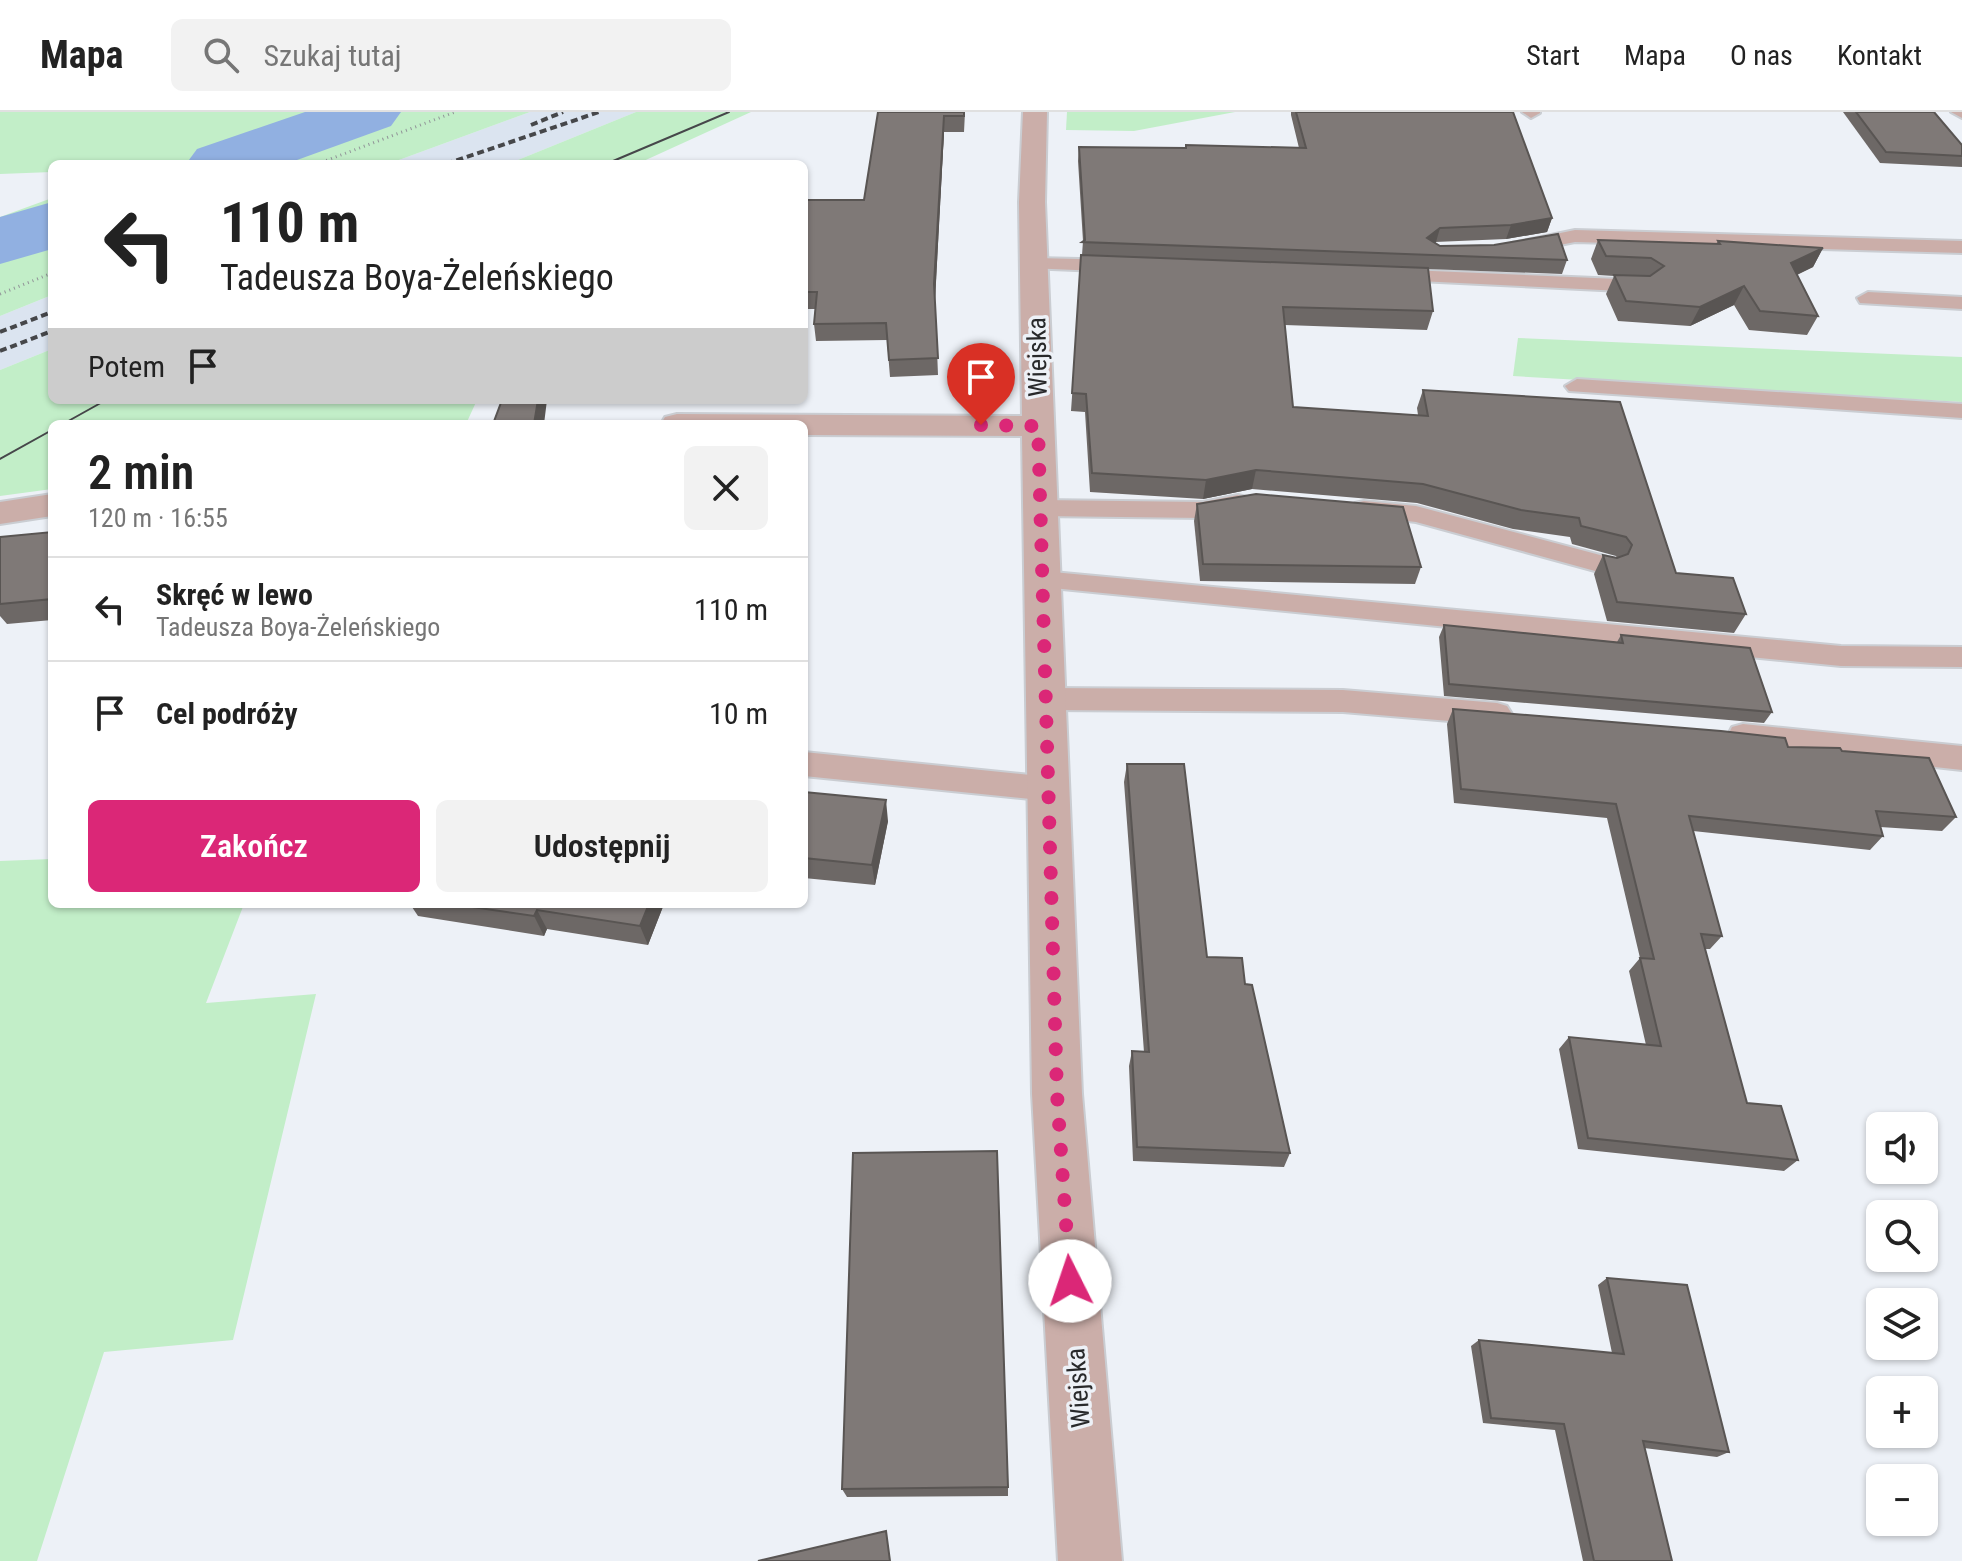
<!DOCTYPE html>
<html lang="pl">
<meta charset="utf-8">
<style>
body{margin:0;font-family:"Roboto Condensed",sans-serif;background:#f2f2f2;color:#222;height:100vh;display:flex;flex-direction:column;font-size:30px;white-space:nowrap}
*{box-sizing:border-box;margin:0}
p{font-size:26px;color:#767676}
.icon{flex:none;width:44px;height:44px;fill:none;stroke:currentColor;stroke-width:2;stroke-linecap:round;stroke-linejoin:round}
.map{position:relative;flex:1;overflow:hidden}
.sheet{position:absolute;left:48px;top:308px;width:760px;height:488px;display:flex;flex-direction:column;background:#fff;border-radius:12px;box-shadow:0 2px 6px #0004}
.sheet>*{flex:none}
.top-card{position:absolute;left:48px;top:48px;width:760px;height:244px;border-radius:12px;box-shadow:0 2px 6px #0004;background:#fff;color:#222;overflow:hidden}
.buttons{position:absolute;left:1866px;top:1000px;display:grid;gap:16px}
.buttons a{display:grid;place-items:center;width:72px;height:72px;border-radius:12px;background:#fff;box-shadow:0 2px 6px #0004;font-size:40px}
.pin{position:absolute;display:grid;place-items:center;width:68px;height:68px;color:#fff;margin:-82px -34px;border-radius:50% 50% 50% 0;rotate:-45deg;box-shadow:0 0 8px #0007}
.pin .icon{rotate:45deg}
.me{position:absolute;width:88px;margin:-44px;rotate:356deg;stroke-linejoin:round;filter:drop-shadow(0 0 6px #0008)}
.turn{display:flex;align-items:center;gap:28px;height:168px;padding:0 40px;font-size:36px}
.turn .icon{width:104px;height:104px;stroke-width:2.5}
.turn b{display:block;font-size:56px;line-height:68px}
.then{display:flex;align-items:center;height:76px;padding:0 40px;background:#0003;gap:16px;font-size:30px}
.round{display:grid;place-items:center;flex:none;width:84px;height:84px;border-radius:12px;background:#f2f2f2}
.head{display:flex;align-items:center;justify-content:space-between;height:136px;padding:0 40px}
h1{font-size:48px;font-weight:600;line-height:60px}
.action{display:flex;gap:16px;margin-top:auto;padding:16px 40px}
.action a{flex:1;height:92px;border-radius:12px;background:#db2777;color:#fff;font-size:32px;font-weight:600;line-height:92px;text-align:center}
.action a+a{background:#f2f2f2;color:#222}
ul{padding:0;list-style:none}
li{display:flex;align-items:center;gap:24px;height:104px;padding:0 40px;border-top:2px solid #e0e0e0}
li div{flex:1}
li b{display:block;font-size:30px}
li em{font-style:normal}
header{display:flex;align-items:center;gap:48px;box-sizing:border-box;height:112px;padding:0 40px;background:#fff;border-bottom:2px solid #e0e0e0}
header strong{font-size:38px}
nav{display:flex;gap:44px;margin-inline-start:auto;font-size:28px}
.search{width:560px;height:72px;background:#f2f2f2;display:flex;align-items:center;gap:20px;box-sizing:border-box;padding:0 28px;border-radius:12px;color:#767676;font-size:30px}
.map>svg:first-child{display:block}
</style>
<header>
<strong>Mapa</strong>
<div class="search"><svg class="icon" aria-label="search" viewBox="0 0 24 24"><circle cx="10" cy="10" r="6"/><path d="M15 15l6 6"/></svg>Szukaj tutaj</div>
<nav><a>Start</a><a>Mapa</a><a>O nas</a><a>Kontakt</a></nav>
</header>
<div class="map">
<svg width="1962" height="1449" viewBox="0 0 1962 1449">
<rect width="100%" height="100%" fill="#edf1f7"/>
<!-- built -->
<g fill="#dbe4f0">
<path d="M530,0H636L508,52H388Z"/>
<path d="M52,183V237L0,258V204Z"/>
</g>
<!-- green -->
<g fill="#c2eec8">
<path d="M0,0H530L388,52H52V60L0,62Z"/>
<path d="M636,0H751L637,52H508Z"/>
<path d="M1067,0H1235L1134,19L1066,18Z"/>
<path d="M52,86V183L0,204V105Z"/>
<path d="M1518,226L1962,245V290L1513,264Z"/>
<path d="M52,237V288H477L466,312H52V377L0,384V258Z"/>
<path d="M52,747V792H244L206,891L316,882L233,1228L104,1240L37,1449H0V749Z"/>
</g>
<g fill="none" stroke-linecap="round" stroke-linejoin="round">
<!-- river -->
<g fill="#91b0e1" fill-rule="evenodd">
<path d="M305,0H401L391,14L286,52H186L197,37Z"/>
<path d="M52,90V137L0,152V105Z"/>
</g>
<!-- service casing -->
<g stroke="#cacdd2" stroke-width="4">
<g id="service">
<path d="M1522,0H1540V1L1531,6Z"/>
<path d="M1951,0H1962V6Z"/>
<path d="M1575,118L1962,129V141L1575,130L1519,141L1509,135L1512,131Z"/>
<path d="M1035,146L1123,148L1133,154L1123,160L1028,156L1025,152L1028,148Z"/>
<path d="M1385,157L1642,168L1653,174L1642,180L1378,167L1375,163Z"/>
<path d="M1868,180L1962,185V197L1860,191L1857,186Z"/>
<path d="M1577,267L1962,292V306L1569,279L1565,274Z"/>
<path d="M1238,383L1247,385L1251,391L1247,397L1203,406L1040,404L1031,402L1027,396L1031,390L1040,388L1203,390Z"/>
<path d="M1364,389L1416,394L1615,447L1619,453L1615,459L1606,462L1416,410L1355,403L1351,397L1355,391Z"/>
<path d="M1042,459L1841,534L1962,535V555L1841,554L1032,474L1029,468L1032,462Z"/>
<path d="M1048,576L1343,578L1497,591L1507,594L1512,602L1507,610L1497,613L1343,600L1048,598L1038,595L1033,587L1038,579Z"/>
<path d="M1743,612L1962,634V658L1743,634L1732,631L1728,623L1732,615Z"/>
<path d="M804,640L1050,665L1061,668L1066,677L1061,686L1050,689L804,664Z"/>
</g>
</g>
<!-- minor casing -->
<g stroke="#cacdd2" stroke-width="4">
<g id="minor">
<path d="M1023,0H1047L1045,90L1082,982L1122,1449H1058L1032,982L1022,324L804,323V312H661L665,305L677,302L1022,304L1019,90Z"/>
<path d="M52,382V404L0,412V390Z"/>
</g>
</g>
<!-- path -->
<g stroke="#919498" stroke-width="3" stroke-dasharray="1 4" stroke-linecap="butt">
<path d="M317,52L455,0"/>
<path d="M0,182L52,161"/>
</g>
<!-- service -->
<use href="#service" fill="#cbaea9" fill-rule="evenodd"/>
<!-- minor -->
<use href="#minor" fill="#cbaea9" fill-rule="evenodd"/>
<!-- tram -->
<g stroke="#46474a" stroke-width="2">
<path d="M606,52L729,0"/>
<path d="M63,312L106,288"/>
<path d="M0,347L52,318"/>
</g>
<!-- rail -->
<g stroke="#46474a" stroke-width="4" stroke-dasharray="7 4" stroke-linecap="butt">
<path d="M531,13L563,0"/>
<path d="M446,52L599,0"/>
<path d="M0,220L52,200"/>
<path d="M0,239L52,219"/>
</g>
</g>
<!-- wall -->
<g fill="#6d6866">
<path d="M878,0H965L964,20H944L935,187L938,263L890,265L887,228L816,229L814,212L815,197H804V88H864Z"/>
<path d="M1291,0H1513L1552,106L1547,120L1506,127L1435,130L1440,134L1567,148L1562,162L1428,157L1433,199L1427,218L1285,213L1293,295L1418,303L1417,296L1423,278L1676,461L1746,502L1734,521L1607,509L1594,462L1603,443L1617,446L1616,444L1572,432L1570,425L1513,417L1417,391L1252,377L1203,387L1090,380L1085,300L1071,299L1083,129L1078,49L1079,35L1299,36L1291,3Z"/>
<path d="M1843,0H1934L1962,33V55L1880,51Z"/>
<path d="M1598,128L1716,132L1718,129L1823,136L1813,155L1797,163L1818,204L1807,223L1749,218L1734,193L1690,214L1618,209L1606,182L1614,164L1598,163L1591,147Z"/>
<path d="M1197,392L1421,455L1415,472L1200,469L1194,409Z"/>
<path d="M52,420V508L7,512L0,504V425Z"/>
<path d="M1444,513L1617,530L1621,523L1772,600L1764,611L1444,584L1439,525Z"/>
<path d="M1453,597L1788,635L1842,639L1956,705L1942,719L1880,715L1883,724L1870,738L1693,719L1722,824L1710,837H1705L1747,991L1798,1048L1784,1059L1578,1037L1559,937L1569,925L1646,933L1629,859L1640,846L1607,706L1454,691L1447,612Z"/>
<path d="M1127,652L1207,845L1245,872L1290,1041L1284,1055L1133,1049L1129,954L1132,939L1144,940L1124,670Z"/>
<path d="M804,680L888,709L875,773L804,766Z"/>
<path d="M410,792H664L648,833L547,817L544,824L418,804Z"/>
<path d="M1607,1166L1729,1340L1717,1345L1644,1336L1672,1449H1583L1555,1318L1483,1311L1471,1234L1479,1228L1612,1241L1598,1173Z"/>
<path d="M1008,1375V1384L847,1385L842,1377Z"/>
</g>
<!-- shaded-wall -->
<g fill="#595553">
<path d="M944,4V20L935,189L934,172Z"/>
<path d="M1552,106L1547,120L1506,127L1511,113Z"/>
<path d="M1440,116L1436,130L1423,140L1427,126Z"/>
<path d="M1823,136L1813,155L1781,170L1791,151Z"/>
<path d="M1744,174L1734,193L1690,214L1700,195Z"/>
<path d="M538,288H547L544,312H534Z"/>
<path d="M1256,358L1252,377L1203,387L1206,368Z"/>
<path d="M886,688L888,709L875,773L872,753Z"/>
<path d="M649,792H664L648,833L640,814Z"/>
<path d="M537,798L547,817L544,824L534,804Z"/>
</g>
<!-- building -->
<g fill="#7f7977" stroke="#595553" stroke-width="2">
<path d="M878,0H964V4H944L934,172L938,246L889,248L886,211L814,212L817,180H804V88H864Z"/>
<path d="M1296,0H1513L1552,106L1511,113L1440,116L1427,126L1440,134L1494,133L1558,122L1567,148L1082,130L1085,128L1079,35L1186,36V33L1306,36Z"/>
<path d="M1856,0H1934L1962,33V44L1886,40Z"/>
<path d="M1598,128L1720,132L1718,129L1823,136L1791,151L1818,204L1760,199L1744,174L1700,195L1626,189L1614,163L1650,164L1664,154L1651,146L1606,144Z"/>
<path d="M1081,143L1428,156L1433,199L1283,195L1293,295L1428,304L1423,278L1620,290L1676,461L1733,466L1746,502L1617,490L1603,443L1617,446L1628,442L1632,433L1626,425L1581,414L1579,406L1521,398L1423,372L1256,358L1206,368L1092,361L1086,282L1072,281Z"/>
<path d="M502,288H538L534,312H493Z"/>
<path d="M1256,382L1403,395L1421,455L1203,452L1197,392Z"/>
<path d="M52,420V487L0,492V425Z"/>
<path d="M1444,513L1623,531L1621,523L1750,536L1772,600L1449,572Z"/>
<path d="M1453,597L1721,619L1785,626L1788,635L1840,636L1842,639L1929,646L1956,705L1876,699L1883,724L1689,704L1722,824L1701,822L1747,991L1781,994L1798,1048L1588,1026L1569,925L1661,934L1640,846L1654,847L1616,692L1461,677Z"/>
<path d="M1127,652H1184L1207,845L1242,846L1245,872L1252,873L1290,1041L1137,1035L1132,939L1149,940Z"/>
<path d="M804,680L886,688L872,753L804,746Z"/>
<path d="M452,792H649L640,814L537,798L534,804Z"/>
<path d="M997,1039L1008,1375L842,1377L853,1041Z"/>
<path d="M1607,1166L1687,1173L1729,1340L1643,1329L1672,1449H1594L1564,1312L1491,1306L1479,1228L1624,1242Z"/>
<path d="M886,1419L890,1449H758Z"/>
</g>
<g fill="none" stroke-linecap="round" stroke-linejoin="round">
<!-- route -->
<path stroke="#db2777" stroke-width="14" stroke-dasharray="0 25.2" d="M981,313L1038,314L1057,982L1070,1169"/>
</g>
<g text-anchor="middle" stroke-width="7" stroke-linejoin="round" paint-order="stroke">
<!-- street labels -->
<g font-size="26" fill="#28292b" stroke="#edf1f7">
<text transform="translate(1037 245) rotate(-91)" y="9">Wiejska</text>
<text transform="translate(1078 1276) rotate(-94)" y="9">Wiejska</text>
</g>
</g>
</svg>
<div class="buttons">
<a><svg class="icon" aria-label="sound" viewBox="0 0 24 24"><path d="M4 9h4l5-4v14l-5-4H4zM17 9q2 3 0 6"/></svg></a>
<a><svg class="icon" aria-label="search" viewBox="0 0 24 24"><circle cx="10" cy="10" r="6"/><path d="M15 15l6 6"/></svg></a>
<a><svg class="icon" aria-label="layers" viewBox="0 0 24 24"><path d="M12 4l9 5-9 5-9-5zM3 14l9 5 9-5"/></svg></a>
<a>+</a>
<a>−</a>
</div>
<div class="pin" style="left:981px;top:313px;background:#d93025"><svg class="icon" aria-label="arrive" viewBox="0 0 24 24"><path d="M6 21V4h12l-3 4 3 4H6"/></svg></div>
<svg class="me" style="left:1070px;top:1169px" viewBox="-20 -20 40 40"><circle r="19" fill="#fff"/><path d="M0-13L10 11 0 6-10 11z" fill="#db2777"/></svg>
<div class="top-card">
<div class="turn"><svg class="icon" aria-label="left" viewBox="0 0 24 24"><path d="M17 20v-9H6M10 6l-5 5 5 5"/></svg><div><b>110 m</b>Tadeusza Boya-Żeleńskiego</div></div>
<div class="then">Potem<svg class="icon" aria-label="arrive" viewBox="0 0 24 24"><path d="M6 21V4h12l-3 4 3 4H6"/></svg></div>
</div>
<section class="sheet">
<div class="head"><div><h1>2 min</h1><p>120 m · 16:55</p></div><a class="round"><svg class="icon" aria-label="close" viewBox="0 0 24 24"><path d="M6 6l12 12M18 6L6 18"/></svg></a></div>
<ul>
<li><svg class="icon" aria-label="left" viewBox="0 0 24 24"><path d="M17 20v-9H6M10 6l-5 5 5 5"/></svg><div><b>Skręć w lewo</b><p>Tadeusza Boya-Żeleńskiego</p></div><em>110 m</em></li>
<li><svg class="icon" aria-label="arrive" viewBox="0 0 24 24"><path d="M6 21V4h12l-3 4 3 4H6"/></svg><div><b>Cel podróży</b></div><em>10 m</em></li>
</ul>
<div class="action"><a>Zakończ</a><a>Udostępnij</a></div>
</section>
</div>
